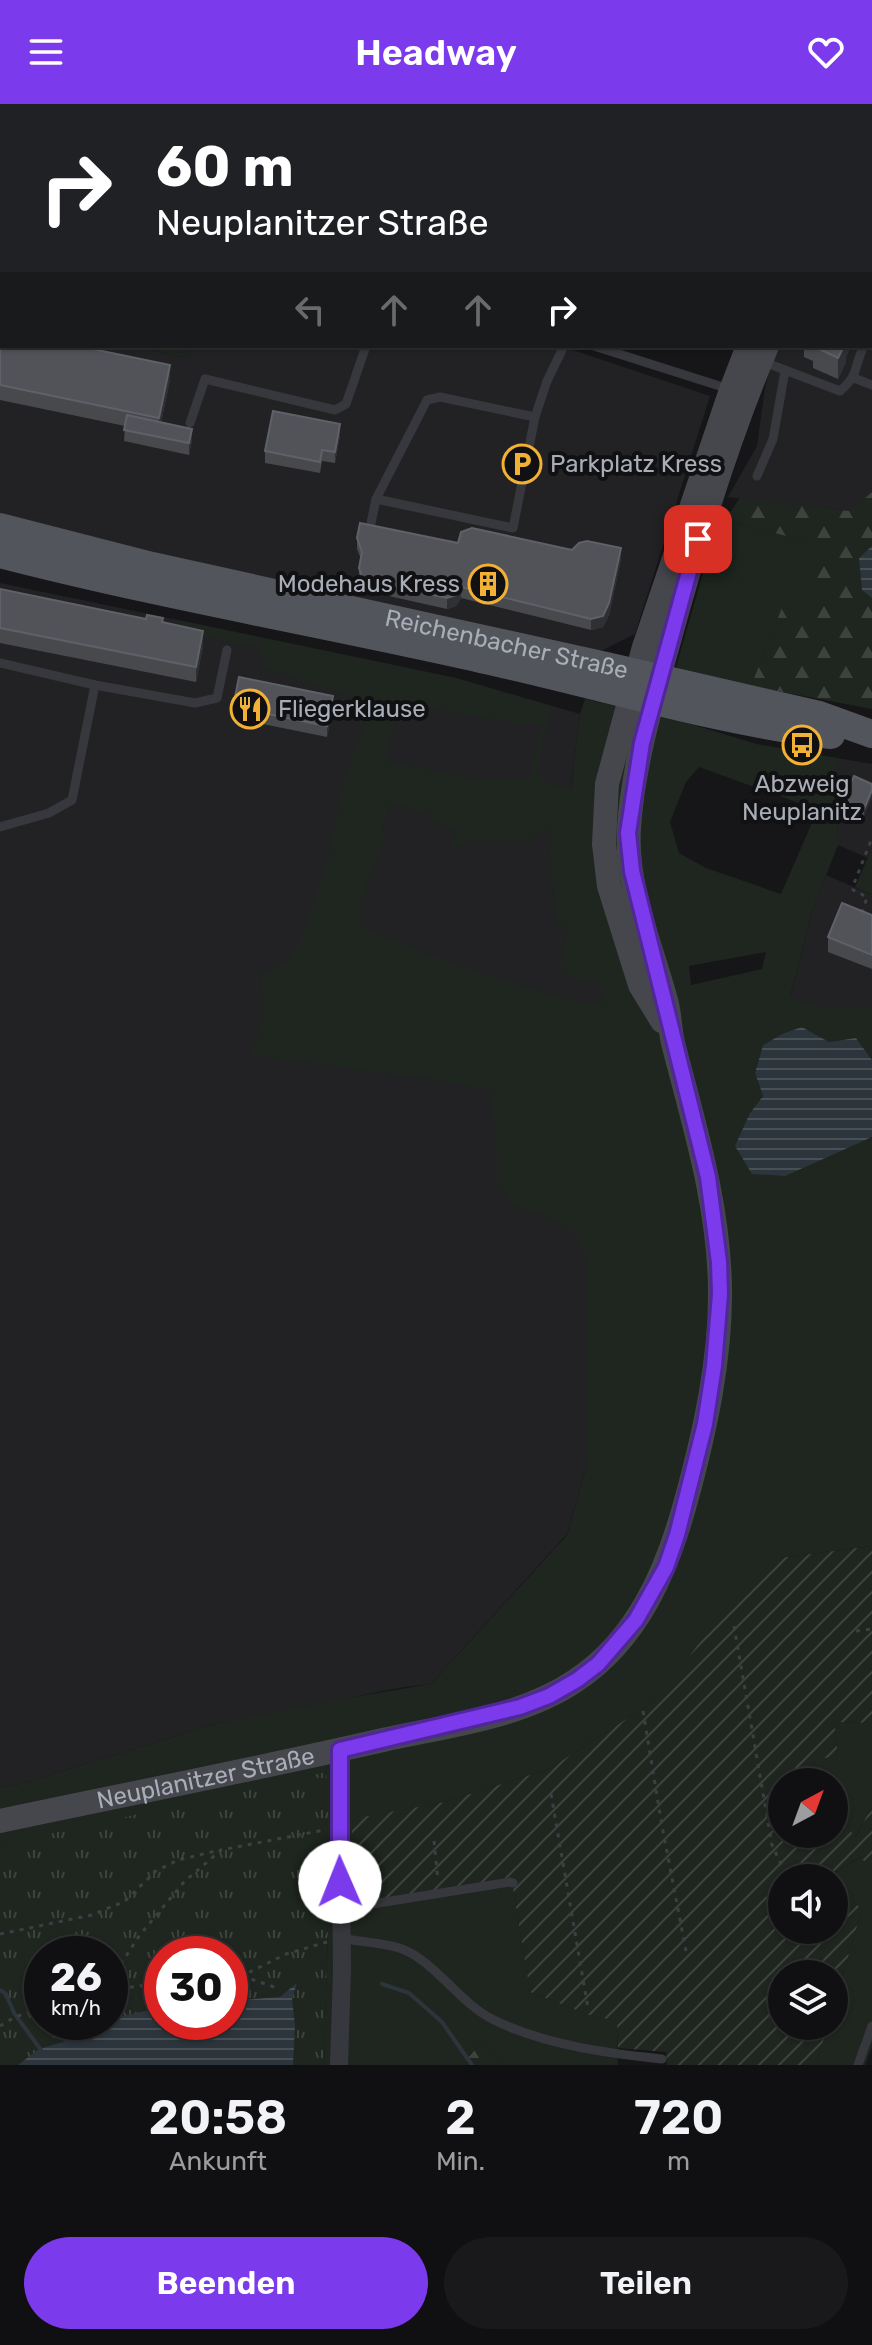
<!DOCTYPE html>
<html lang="de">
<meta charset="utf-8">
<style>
body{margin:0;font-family:Rubik,sans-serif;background:#19191b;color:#f1f3f6;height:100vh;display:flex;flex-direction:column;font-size:30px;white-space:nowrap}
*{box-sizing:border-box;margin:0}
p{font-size:26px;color:#9c9d9f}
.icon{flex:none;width:44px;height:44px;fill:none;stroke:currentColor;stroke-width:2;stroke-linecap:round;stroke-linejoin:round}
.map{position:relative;height:1961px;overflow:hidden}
.details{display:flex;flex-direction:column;background:#101012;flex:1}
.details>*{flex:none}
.guide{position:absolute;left:0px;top:0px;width:872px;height:244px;box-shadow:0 2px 6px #0004,0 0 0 2px #303032;background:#202124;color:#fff;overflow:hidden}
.needle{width:52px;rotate:41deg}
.tools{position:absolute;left:768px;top:1664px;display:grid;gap:16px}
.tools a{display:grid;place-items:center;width:80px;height:80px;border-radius:50%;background:#101012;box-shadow:0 2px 6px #0004,0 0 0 2px #303032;font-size:40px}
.speed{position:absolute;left:24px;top:1832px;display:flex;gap:16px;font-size:40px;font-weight:700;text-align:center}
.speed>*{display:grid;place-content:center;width:104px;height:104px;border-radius:50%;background:#101012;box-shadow:0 2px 6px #0004,0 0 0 2px #303032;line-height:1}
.speed small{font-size:20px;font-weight:400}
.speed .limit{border:12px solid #d22;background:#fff;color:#111}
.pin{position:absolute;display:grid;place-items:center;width:68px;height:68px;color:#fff;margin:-34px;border-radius:16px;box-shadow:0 4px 12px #0006}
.me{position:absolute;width:88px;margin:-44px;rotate:359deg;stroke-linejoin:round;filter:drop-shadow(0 0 6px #0008)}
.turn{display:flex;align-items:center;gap:28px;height:168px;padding:0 24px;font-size:36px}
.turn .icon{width:104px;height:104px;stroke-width:2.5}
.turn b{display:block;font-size:56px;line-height:68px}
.lanes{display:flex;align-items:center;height:76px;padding:0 24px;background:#0003;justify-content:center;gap:40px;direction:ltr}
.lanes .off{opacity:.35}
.eta{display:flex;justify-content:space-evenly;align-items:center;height:136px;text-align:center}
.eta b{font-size:48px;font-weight:600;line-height:56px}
.primary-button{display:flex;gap:16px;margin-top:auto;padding:16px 24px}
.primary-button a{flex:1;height:92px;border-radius:48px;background:#7c3aed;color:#fff;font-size:32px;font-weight:600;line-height:92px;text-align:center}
.primary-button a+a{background:#19191b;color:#f1f3f6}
header{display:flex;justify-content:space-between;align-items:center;height:104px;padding:0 24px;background:#7c3aed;color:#fff;font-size:36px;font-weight:600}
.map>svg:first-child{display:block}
</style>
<header><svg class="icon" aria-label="menu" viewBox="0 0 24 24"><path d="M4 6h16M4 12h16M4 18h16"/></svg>Headway<svg class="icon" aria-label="heart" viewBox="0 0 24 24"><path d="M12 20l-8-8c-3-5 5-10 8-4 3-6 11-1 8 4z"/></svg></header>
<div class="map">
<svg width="872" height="1961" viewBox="0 0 872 1961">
<defs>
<pattern id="forest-firs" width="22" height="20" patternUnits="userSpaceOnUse" patternTransform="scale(2)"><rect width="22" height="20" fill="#1e261f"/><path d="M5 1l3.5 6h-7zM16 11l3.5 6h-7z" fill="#3c433d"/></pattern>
<pattern id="park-tufts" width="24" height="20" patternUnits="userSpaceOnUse" patternTransform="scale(2)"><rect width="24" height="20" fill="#1e261f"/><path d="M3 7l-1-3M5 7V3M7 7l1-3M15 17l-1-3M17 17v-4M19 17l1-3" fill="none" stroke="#3c433d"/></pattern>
<pattern id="garden-furrows" width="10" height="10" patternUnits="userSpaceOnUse" patternTransform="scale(2)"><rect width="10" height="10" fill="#1e261f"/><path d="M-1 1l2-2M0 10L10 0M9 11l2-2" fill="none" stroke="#3c433d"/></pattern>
<pattern id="water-rules" width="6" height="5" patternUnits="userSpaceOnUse" patternTransform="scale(2)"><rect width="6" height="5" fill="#2c353c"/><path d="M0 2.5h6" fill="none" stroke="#485056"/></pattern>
</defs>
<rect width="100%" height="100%" fill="#161618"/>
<!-- built -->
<g fill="#222225">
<path d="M872,67V388L851,407L728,393L757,342L765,284L775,242H870Z"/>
<path d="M0,210L2,242H136L180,253L195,242H561L710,292L635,530L601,547L51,428L0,413Z"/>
<path d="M0,479L456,574L580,610L565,730L625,918L670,1118L588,1156V1357L567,1430L431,1580L404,1583L212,1621L24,1679L0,1684Z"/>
<path d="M837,654L872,660V744L868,754L838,741Z"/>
<path d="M826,771L872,791V902L836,906L806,901L790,894L813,804Z"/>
</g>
<!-- grass -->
<g fill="#1e261f" fill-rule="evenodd">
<path d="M136,242H195L180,253Z"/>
<path d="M725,416L821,441L808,502L785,497L751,582L695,570L676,563L709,449Z"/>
<path d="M178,516L456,574L551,602L537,668L549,681L571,684L580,610L585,595L677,616L757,640L837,654L838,741L813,804L790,893C818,907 842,905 872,902V956L856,934L829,938L802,923L784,929L763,941L755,969L763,992L750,1009L836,1047L872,1033V1442L779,1454L648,1601L549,1665L445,1698L352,1716L353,1800L511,1773L530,1888L589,1911L617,1917L618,1961H501L481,1939L466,1955L468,1961H324L330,1750L34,1735L0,1741V1684L24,1679L212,1621L318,1599L431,1580L567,1431L588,1357V1156L579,1135L554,1115L514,1102L497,1080V1036L489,986L436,976L251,951L263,915L261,869L285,861L302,832L327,756L344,674L368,611L395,617L386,657L478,675L529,676L542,620L515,619L422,603L359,596L264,564L259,544L184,529ZM699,663L799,699L811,721L781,790L706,764L679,749L670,718L686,678ZM390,699L423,708L435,718L457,725L451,738L455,745L468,735L508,738L534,735L551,718L549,740L555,814L568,826L559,863L573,876L598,878L606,897L584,900L457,861L361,823L359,808L368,776L385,735L382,724ZM766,848L762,865L691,881L689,862Z"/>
<path d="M872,744V791L855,783Z"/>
<path d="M834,1618L872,1619V1702L854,1735L834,1697V1678H824L813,1656L838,1651Z"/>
<path d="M862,1753L872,1768V1943L865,1961H816L828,1922H834V1901L862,1805L834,1782V1774H825Z"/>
</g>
<!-- forest -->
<g fill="url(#forest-firs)">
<path d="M872,388V605L751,582L785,496L808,501L820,441L725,416L740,394L850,407Z"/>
<path d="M481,1939L501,1961H468L466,1956Z"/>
</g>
<!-- park -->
<path fill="url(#park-tufts)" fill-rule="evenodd" d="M326,1668L330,1750L324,1961H0V1741ZM42,1850H110V1918H42ZM162,1850H230V1918H162Z"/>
<!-- garden -->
<g fill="url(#garden-furrows)">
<path d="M283,0H804L283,2Z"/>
<path d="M872,1442V1619L834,1618L838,1651L813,1657L824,1678H782V1730H834V1697L855,1734L872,1702V1768L861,1753L825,1774H782V1826H834V1782L862,1805L834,1901V1870H782V1922H828L816,1961H667L666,1948L618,1944L617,1917L589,1911L530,1888L511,1773L352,1800V1715L445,1698L549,1665L648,1601L688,1554L739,1486L779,1454Z"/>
</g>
<!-- water -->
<g fill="url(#water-rules)">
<path d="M872,442V494L862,486L859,454Z"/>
<path d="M802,923L829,938L856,934L872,956V1033L785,1072L752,1070L735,1042L750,1009L763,992L755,969L763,941L784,929Z"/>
<path d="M297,1879L292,1895L295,1921L293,1961H18L39,1945L63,1938L98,1918H110V1915L162,1903V1918H230V1897L280,1893Z"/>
</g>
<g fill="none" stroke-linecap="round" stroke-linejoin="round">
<!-- stream -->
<g stroke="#2c353c" stroke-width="4">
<path d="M382,1880L409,1889L442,1918L472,1961"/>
<path d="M0,1886L6,1890L14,1909L41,1946"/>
</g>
<!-- path -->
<g stroke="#3d3f44" stroke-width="3" stroke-dasharray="4 6" stroke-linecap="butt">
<path d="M427,2L428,0"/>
<path d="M483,2V0"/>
<path d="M548,2L549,0"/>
<path d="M862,809L867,793L853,786V782L872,734"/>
<path d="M734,1522L772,1741L781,1760L793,1774"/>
<path d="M856,1527L872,1525"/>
<path d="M643,1607L662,1722L687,1852"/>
<path d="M551,1690L588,1904"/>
<path d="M434,1737L438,1777"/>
<path d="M0,1830L92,1811L125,1797L156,1767L178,1756L220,1746"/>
<path d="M230,1872H242L286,1850L327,1838"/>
<path d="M242,1872L277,1884"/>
<path d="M110,1877L139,1832L184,1778L221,1746L324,1726"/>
<path d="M110,1886L162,1879"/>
<path d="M0,1922L15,1913L42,1904"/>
</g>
<!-- service -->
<g stroke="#37383d" stroke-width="9">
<path d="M68,0L75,2"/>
<path d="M353,2V0"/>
<path d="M870,72L872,74"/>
<path d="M870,230L872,227"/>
<path d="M594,242L729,285"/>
<path d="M764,258L840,287C860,270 853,263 864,242"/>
<path d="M854,274L872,281"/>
<path d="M190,319L205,275L335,306L346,300L366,242"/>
<path d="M757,372L773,335L785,267"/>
<path d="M376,395L513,424L535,313L547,277L564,242"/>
<path d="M370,424L376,395L427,296L440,293L535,313"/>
<path d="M0,559L95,581L195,599L217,594L227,546"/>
<path d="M0,723L49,709L72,696L95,581"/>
<path d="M341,1805L510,1778L513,1779"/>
<path d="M341,1834C359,1838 386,1839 402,1845C436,1858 459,1899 494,1916C545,1941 606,1949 662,1955"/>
<path d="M858,1961L872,1922"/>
</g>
<!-- minor -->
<path stroke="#37383d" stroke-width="18" d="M339,1961L342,1866L340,1646"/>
<!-- secondary -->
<g stroke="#45474d" stroke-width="24">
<path d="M870,30L872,27"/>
<path d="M870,55L872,53"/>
<path d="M662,917L640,881L609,782L604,740L607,680L644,543L731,286L748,242"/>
<path id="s1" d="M0,1717C128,1690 256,1665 383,1636C446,1622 520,1614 575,1577C639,1535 668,1464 687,1393C705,1327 721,1254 720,1185C719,1100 694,1021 673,939C670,926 670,913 667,900C652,843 625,783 629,724C633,661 652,598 669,537C696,438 727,337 767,242"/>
</g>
<!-- primary -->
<g stroke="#53555c" stroke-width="28">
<path id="s2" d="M0,423L152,462L606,562L819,611L872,630"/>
<path d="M0,450C159,491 321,519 481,555C597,580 713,617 831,631"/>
</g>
</g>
<!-- wall -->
<g fill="#47494d">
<path d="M0,226L170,276L161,318L192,336L189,351L124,337L125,322L0,296Z"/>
<path d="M804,242H851L846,252V258L838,275L813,264V257L804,253Z"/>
<path d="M340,331L335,359L322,357L320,369L265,359V347Z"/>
<path d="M357,434L572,446L621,455L609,511L603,523L591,526L461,494L456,502L447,505L371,488L362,484L359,475V464L361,455L357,445Z"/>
<path d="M0,485L163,519L203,542L196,578L0,539Z"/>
<path d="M233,603L333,604L327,633L233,614Z"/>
<path d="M872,680L864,712L860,710L858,716L846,711V704L844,703V695Z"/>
<path d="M872,811V865L828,848V833Z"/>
</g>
<!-- shaded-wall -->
<g fill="#2f3033">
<path d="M872,175V196L870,201V180Z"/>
<path d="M844,242H851L846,252V258L838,275V254Z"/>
<path d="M170,261V276L159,329V314Z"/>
<path d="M340,320V331L335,359V348Z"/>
<path d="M192,325V336L189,351V339Z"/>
<path d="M621,444V455L609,511L603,523L591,526V515Z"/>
<path d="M461,483V494L456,502L447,505V494Z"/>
<path d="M203,527V542L196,578V563Z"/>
<path d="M333,592V604L327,633V622Z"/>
<path d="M872,686V694L864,712V705Z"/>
</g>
<!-- building -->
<g fill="#525359" stroke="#5f6168" stroke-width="2">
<path d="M870,149L872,150V175L870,180Z"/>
<path d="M0,226H2V242H78L170,261L159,314L0,281Z"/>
<path d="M813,242H844L838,254Z"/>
<path d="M273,307L340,320L335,348L322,346L320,358L265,347Z"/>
<path d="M127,311L192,325L189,339L124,326Z"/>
<path d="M360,419L458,439L461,428L472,424L572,446L579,439L587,437L621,444L609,499L603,512L591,515L461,483L456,491L447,494L371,477L362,473L359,464L362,448L357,434Z"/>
<path d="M0,485L146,515L147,511L163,514L162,518L203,527L196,563L0,524Z"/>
<path d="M239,573L333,592L327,622L233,603Z"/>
<path d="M854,672L872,680V686L864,705L860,703L858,709L846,703L848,697L844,695Z"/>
<path d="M842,799L872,811V851L828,833Z"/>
</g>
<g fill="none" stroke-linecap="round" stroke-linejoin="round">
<!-- route casing -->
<g stroke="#51269a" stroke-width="20">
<path id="route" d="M340,1778V1646L520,1603L549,1592L577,1576L598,1560L636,1516L666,1463L677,1431L705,1320L714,1262L720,1190L719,1158L708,1073L632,767L628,729L642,639L698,435"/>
</g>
<!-- route -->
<use href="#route" stroke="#7c3aed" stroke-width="14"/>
</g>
<!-- icons -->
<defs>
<g id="parking-ring" transform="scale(2)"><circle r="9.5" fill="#111113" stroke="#f2b134" stroke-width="1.5"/><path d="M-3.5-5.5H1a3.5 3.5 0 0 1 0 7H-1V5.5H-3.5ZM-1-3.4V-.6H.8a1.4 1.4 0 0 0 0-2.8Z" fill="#f2b134"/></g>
<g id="building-ring" transform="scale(2)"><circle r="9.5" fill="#111113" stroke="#f2b134" stroke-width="1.5"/><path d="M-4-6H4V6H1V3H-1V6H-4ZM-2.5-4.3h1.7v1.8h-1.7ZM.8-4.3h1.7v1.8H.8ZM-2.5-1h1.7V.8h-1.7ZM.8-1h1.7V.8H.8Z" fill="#f2b134"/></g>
<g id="restaurant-ring" transform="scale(2)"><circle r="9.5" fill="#111113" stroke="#f2b134" stroke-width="1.5"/><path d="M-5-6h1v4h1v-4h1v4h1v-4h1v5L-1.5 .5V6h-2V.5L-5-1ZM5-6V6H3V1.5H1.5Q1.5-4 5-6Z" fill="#f2b134"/></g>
<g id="bus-ring" transform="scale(2)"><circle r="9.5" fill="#111113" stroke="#f2b134" stroke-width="1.5"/><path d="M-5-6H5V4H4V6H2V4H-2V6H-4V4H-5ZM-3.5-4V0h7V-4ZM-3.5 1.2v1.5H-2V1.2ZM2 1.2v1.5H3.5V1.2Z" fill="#f2b134"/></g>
</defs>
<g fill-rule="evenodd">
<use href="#parking-ring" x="522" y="360"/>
<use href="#building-ring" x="488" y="480"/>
<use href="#restaurant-ring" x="250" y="605"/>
<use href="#bus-ring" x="802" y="641"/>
</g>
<g text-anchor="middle" stroke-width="8" stroke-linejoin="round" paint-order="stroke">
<!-- poi labels -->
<g font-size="24" fill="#a8adb8" stroke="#111113" text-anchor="start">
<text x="550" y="368">Parkplatz Kress</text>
<text x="460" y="488" text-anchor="end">Modehaus Kress</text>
<text x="278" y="613">Fliegerklause</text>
<text x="802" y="688" text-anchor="middle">Abzweig<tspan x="802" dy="28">Neuplanitz</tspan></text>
</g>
<!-- street labels -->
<g font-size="24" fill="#a8adb8" stroke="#111113">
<text dy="8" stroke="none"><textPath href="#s2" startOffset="520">Reichenbacher Straße</textPath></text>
<text dy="8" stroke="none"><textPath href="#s1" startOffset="210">Neuplanitzer Straße</textPath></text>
</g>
</g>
</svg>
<div class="tools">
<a><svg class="needle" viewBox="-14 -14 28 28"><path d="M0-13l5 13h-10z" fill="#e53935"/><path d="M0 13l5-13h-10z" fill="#9c9d9f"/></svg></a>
<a><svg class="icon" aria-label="sound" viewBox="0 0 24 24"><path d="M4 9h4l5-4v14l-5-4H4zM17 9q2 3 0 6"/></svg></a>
<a><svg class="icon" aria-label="layers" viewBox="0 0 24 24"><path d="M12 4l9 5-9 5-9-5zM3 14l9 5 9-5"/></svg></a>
</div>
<div class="speed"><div>26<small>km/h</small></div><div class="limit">30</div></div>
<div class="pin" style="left:698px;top:435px;background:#d93025"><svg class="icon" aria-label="arrive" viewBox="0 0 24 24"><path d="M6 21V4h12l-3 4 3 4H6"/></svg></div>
<svg class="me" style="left:340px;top:1778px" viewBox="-20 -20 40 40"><circle r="19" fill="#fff"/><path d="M0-13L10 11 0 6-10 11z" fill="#7c3aed"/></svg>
<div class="guide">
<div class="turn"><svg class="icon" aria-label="right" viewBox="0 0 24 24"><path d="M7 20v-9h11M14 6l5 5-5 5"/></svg><div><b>60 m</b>Neuplanitzer Straße</div></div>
<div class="lanes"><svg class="icon off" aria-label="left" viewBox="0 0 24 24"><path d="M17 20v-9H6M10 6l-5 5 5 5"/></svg><svg class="icon off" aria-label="ahead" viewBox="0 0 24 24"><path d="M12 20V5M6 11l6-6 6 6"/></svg><svg class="icon off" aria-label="ahead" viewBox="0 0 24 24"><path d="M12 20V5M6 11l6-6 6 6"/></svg><svg class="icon" aria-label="right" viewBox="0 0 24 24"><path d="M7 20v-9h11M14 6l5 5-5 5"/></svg></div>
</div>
</div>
<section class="details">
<div class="eta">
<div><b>20:58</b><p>Ankunft</p></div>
<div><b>2</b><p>Min.</p></div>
<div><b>720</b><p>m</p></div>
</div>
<div class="primary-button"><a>Beenden</a><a>Teilen</a></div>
</section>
